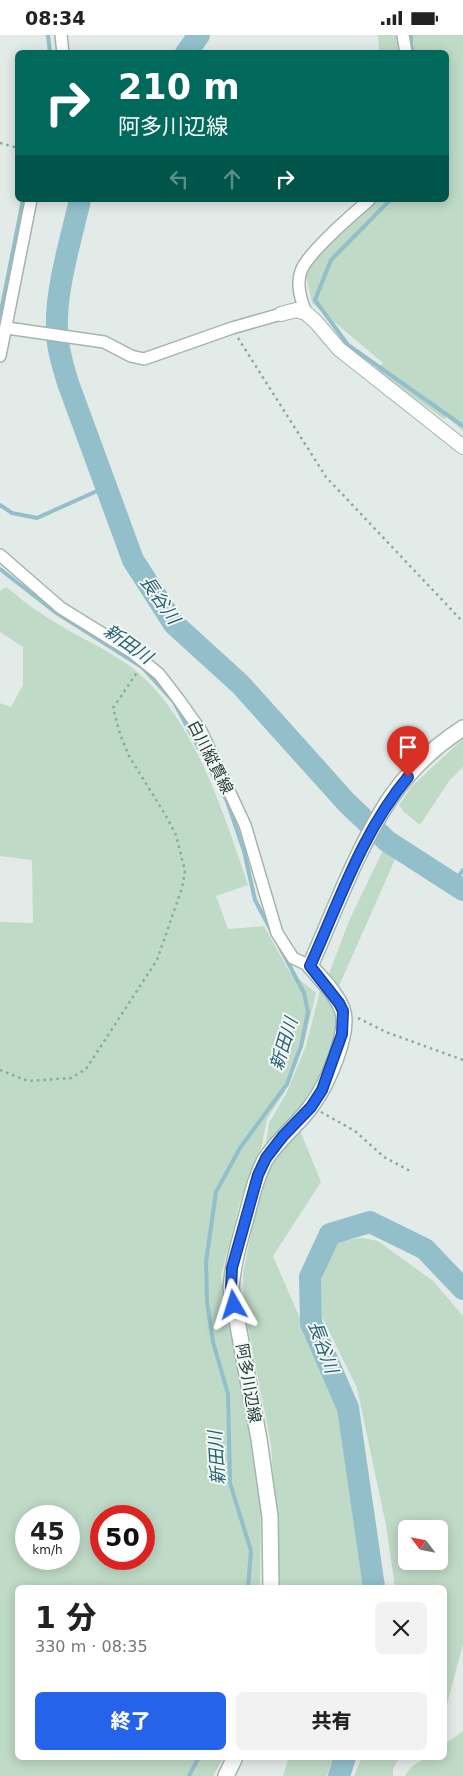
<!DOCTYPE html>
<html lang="ja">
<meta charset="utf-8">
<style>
body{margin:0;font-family:"DejaVu Sans","Noto Sans JP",sans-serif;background:#f2f2f2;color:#222;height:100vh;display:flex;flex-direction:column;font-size:19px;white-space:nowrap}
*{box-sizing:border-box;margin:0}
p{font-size:16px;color:#767676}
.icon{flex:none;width:28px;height:28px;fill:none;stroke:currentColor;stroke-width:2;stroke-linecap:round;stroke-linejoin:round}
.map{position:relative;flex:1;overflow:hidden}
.panel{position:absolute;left:15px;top:1550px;width:432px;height:175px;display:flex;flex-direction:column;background:#fff;border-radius:8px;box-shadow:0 2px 12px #0003}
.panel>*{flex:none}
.banner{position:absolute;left:15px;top:15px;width:434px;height:152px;border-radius:8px;box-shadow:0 2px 12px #0003;background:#00695c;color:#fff;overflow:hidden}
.needle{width:32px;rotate:302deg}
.fabs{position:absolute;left:398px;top:1485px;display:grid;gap:10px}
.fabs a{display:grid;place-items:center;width:50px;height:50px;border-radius:8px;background:#fff;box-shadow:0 2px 12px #0003;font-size:25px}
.speed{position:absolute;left:15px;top:1470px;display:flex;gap:10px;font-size:25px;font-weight:700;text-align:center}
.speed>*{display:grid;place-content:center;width:65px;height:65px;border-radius:50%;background:#fff;box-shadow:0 2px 12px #0003;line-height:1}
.speed small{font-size:12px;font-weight:400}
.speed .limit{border:8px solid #d22;background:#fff;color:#111}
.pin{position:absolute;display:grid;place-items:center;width:42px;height:42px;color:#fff;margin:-51px -21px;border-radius:50% 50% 50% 0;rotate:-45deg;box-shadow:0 0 5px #0007}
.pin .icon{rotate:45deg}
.me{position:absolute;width:55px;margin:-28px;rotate:354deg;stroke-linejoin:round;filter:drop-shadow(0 0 4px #0008)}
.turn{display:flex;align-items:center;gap:18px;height:105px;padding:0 20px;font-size:22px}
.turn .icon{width:65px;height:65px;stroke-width:2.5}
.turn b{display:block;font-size:35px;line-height:42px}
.lanes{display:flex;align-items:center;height:48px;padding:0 20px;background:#0003;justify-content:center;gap:25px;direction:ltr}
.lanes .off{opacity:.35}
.round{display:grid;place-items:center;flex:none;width:52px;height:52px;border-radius:8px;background:#f2f2f2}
.headline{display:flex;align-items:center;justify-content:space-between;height:85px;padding:0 20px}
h1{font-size:30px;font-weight:800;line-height:38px}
.action{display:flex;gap:10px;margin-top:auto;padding:10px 20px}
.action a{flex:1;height:58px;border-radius:8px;background:#2563eb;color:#fff;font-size:20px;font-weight:800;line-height:58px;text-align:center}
.action a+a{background:#f2f2f2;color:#222}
.status{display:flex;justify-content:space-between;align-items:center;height:35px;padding:0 25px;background:#fff;direction:ltr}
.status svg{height:14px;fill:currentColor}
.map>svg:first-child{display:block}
</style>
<div class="status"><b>08:34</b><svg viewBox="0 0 49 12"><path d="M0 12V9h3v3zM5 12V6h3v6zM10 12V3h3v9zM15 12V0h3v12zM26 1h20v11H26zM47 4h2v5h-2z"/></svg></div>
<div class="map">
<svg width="463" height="1741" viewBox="0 0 463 1741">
<rect width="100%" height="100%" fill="#e3ebe8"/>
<!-- green -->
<g fill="#bfdac7" fill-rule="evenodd">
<path d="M378,0H463V396L447,382L444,384L375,335L383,328L312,268L306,241L312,226L366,165H446V18L379,17Z"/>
<path d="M6,552C17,560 27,570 39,577C66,596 97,609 124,627C192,673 223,777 248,850L216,861L228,894L264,891L289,936L316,958L304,1008L284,1058L267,1084L262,1110L240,1167L221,1241L223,1267L252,1392L261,1462L260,1552H18V1722L223,1723L213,1741H0V887L33,888L32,825L0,821V668L11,672L23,650V612L0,597V556ZM26,1481H69V1524H26ZM101,1481H144V1524H101Z"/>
<path d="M463,704V732L449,746L420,790L404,777L399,770L412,751Z"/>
<path d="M384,813L396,822L339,951L329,939L349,886Z"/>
<path d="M321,952C325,958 332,965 334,972C343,997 324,1043 308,1063C296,1079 280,1094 266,1109L269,1088L286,1059L306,1011Z"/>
<path d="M299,1093L321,1147L273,1221L336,1367L347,1425L364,1544V1552H282L280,1548L271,1409L244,1273L243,1239L255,1178L271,1130Z"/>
<path d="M362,1203L378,1206L433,1246L463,1281V1609L445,1677V1552H395L386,1490L357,1353L322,1282L321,1247L326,1224L335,1207ZM406,1494H439V1526H406Z"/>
<path d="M463,1696V1741H405C414,1725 428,1722 445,1722V1709Z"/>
<path d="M289,1722H333V1723L327,1741H283Z"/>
<path d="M362,1722H399V1723L393,1734V1741H354Z"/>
</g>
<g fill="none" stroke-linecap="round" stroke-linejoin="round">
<!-- stream -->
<g stroke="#92bfca" stroke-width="4">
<path d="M48,0L50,18"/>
<path d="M411,0V10L413,18"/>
<path d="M390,165L331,225L315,265L348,310L463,391"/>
<path d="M0,281L23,165"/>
<path d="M0,470L12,478L37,483L106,452"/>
<path d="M0,534L55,577L142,632L174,667L227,766L244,816L255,865L304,958L308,977L301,1011L287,1049L240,1113L216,1157L206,1227L207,1267L213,1307L228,1359L230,1448L251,1516L248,1552"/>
<path d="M453,849L463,835"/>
<path d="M189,1741L199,1722"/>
</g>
<!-- river -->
<g stroke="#92bfca" stroke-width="22">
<path d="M186,18L199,0"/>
<path d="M80,165C71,204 55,256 57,295C57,313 63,331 68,348L133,525L174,589L240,649L347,768L387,806L463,855"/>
<path d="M374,1552L348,1373L311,1288L310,1242L330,1199L370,1187L425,1214L463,1254"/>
<path d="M339,1741L345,1722"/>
</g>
<!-- minor casing -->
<g stroke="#a6b3af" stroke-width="14">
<g id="minor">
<path d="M61,0L63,18"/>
<path d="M403,0L406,18"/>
<path d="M306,278C301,265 296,250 301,236C308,217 353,179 369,165"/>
<path d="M7,293L104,307L131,321L144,324L232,293L281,279"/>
<path d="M0,321L31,165"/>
<path d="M0,520L61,573L132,617L159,639L179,665L201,696L245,790L277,898L293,923L310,931"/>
</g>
</g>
<!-- tertiary casing -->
<g stroke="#a6b3af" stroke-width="16">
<path id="tertiary" d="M281,279L296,275L306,278L316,287L339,314L463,412"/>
</g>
<!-- secondary casing -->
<g stroke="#a3b6b0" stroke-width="18">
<g id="secondary">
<path d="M271,1552L270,1482L259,1404L231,1253C233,1228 240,1204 247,1179C252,1160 256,1142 265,1125C278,1104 298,1090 312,1070C326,1051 351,997 342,974C336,958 321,944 310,931C335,875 356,816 389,765C408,737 435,711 463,693"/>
<path d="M226,1741L235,1722"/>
</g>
</g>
<!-- path -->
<g stroke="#87aba1" stroke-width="2.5" stroke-dasharray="2.5 4" stroke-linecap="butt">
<path d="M0,108L18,113"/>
<path d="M238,303L326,442L463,587"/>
<path d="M358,983L386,997L463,1025"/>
<path d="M0,1035L28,1046L71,1043L86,1034L157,925L182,853L185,836L176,800L166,781L129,721L120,699L113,673L138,636"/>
<path d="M321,1077L355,1096L384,1122L412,1137"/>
</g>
<!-- minor -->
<use href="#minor" stroke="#fff" stroke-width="11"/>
<!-- tertiary -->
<use href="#tertiary" stroke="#fff" stroke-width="14"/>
<!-- secondary -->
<use href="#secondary" stroke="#fff" stroke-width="15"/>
</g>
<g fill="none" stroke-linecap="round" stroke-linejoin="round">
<!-- route casing -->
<g stroke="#184099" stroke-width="12">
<path id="route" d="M234,1270L231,1253L232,1233L258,1140L266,1123L283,1101L311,1072L322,1055L342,999L343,976L339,968L310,931C339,867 362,797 408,742"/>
</g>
<!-- route -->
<use href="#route" stroke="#2563eb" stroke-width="9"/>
</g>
<g text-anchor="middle" stroke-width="4" stroke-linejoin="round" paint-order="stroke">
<!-- street labels -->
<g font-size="16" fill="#253b35" stroke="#f3f8f6">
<text transform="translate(211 722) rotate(63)" y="6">白川縦貫線</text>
<text transform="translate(249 1348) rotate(80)" y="6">阿多川辺線</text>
</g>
<!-- water labels -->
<g font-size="18" font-style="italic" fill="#266170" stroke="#f3f8f6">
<text transform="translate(160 565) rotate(55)" y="6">長谷川</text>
<text transform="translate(128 609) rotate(35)" y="6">新田川</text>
<text transform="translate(284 1009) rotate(-73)" y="6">新田川</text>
<text transform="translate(323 1312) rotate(70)" y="6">長谷川</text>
<text transform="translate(217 1423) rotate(-94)" y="6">新田川</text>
</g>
</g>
</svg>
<div class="fabs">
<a><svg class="needle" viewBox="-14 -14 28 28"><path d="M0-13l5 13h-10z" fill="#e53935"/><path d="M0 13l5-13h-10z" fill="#767676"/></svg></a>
</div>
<div class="speed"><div>45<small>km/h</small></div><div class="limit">50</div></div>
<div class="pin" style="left:408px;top:742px;background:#d93025"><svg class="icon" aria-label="arrive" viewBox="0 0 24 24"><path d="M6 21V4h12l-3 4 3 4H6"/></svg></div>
<svg class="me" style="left:234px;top:1270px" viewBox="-20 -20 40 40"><path d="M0-17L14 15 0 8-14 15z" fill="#2563eb" stroke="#fff" stroke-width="4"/></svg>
<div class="banner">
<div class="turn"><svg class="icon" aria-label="right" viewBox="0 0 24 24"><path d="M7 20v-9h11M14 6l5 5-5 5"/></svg><div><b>210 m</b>阿多川辺線</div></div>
<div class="lanes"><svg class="icon off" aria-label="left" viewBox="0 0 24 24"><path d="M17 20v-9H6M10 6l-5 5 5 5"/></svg><svg class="icon off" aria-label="ahead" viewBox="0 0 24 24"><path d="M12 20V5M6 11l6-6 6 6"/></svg><svg class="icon" aria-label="right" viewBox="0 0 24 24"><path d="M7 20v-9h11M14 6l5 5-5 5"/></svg></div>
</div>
<section class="panel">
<div class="headline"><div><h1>1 分</h1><p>330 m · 08:35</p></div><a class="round"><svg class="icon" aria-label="close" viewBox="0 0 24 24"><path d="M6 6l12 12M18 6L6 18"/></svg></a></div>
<div class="action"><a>終了</a><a>共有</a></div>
</section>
</div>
